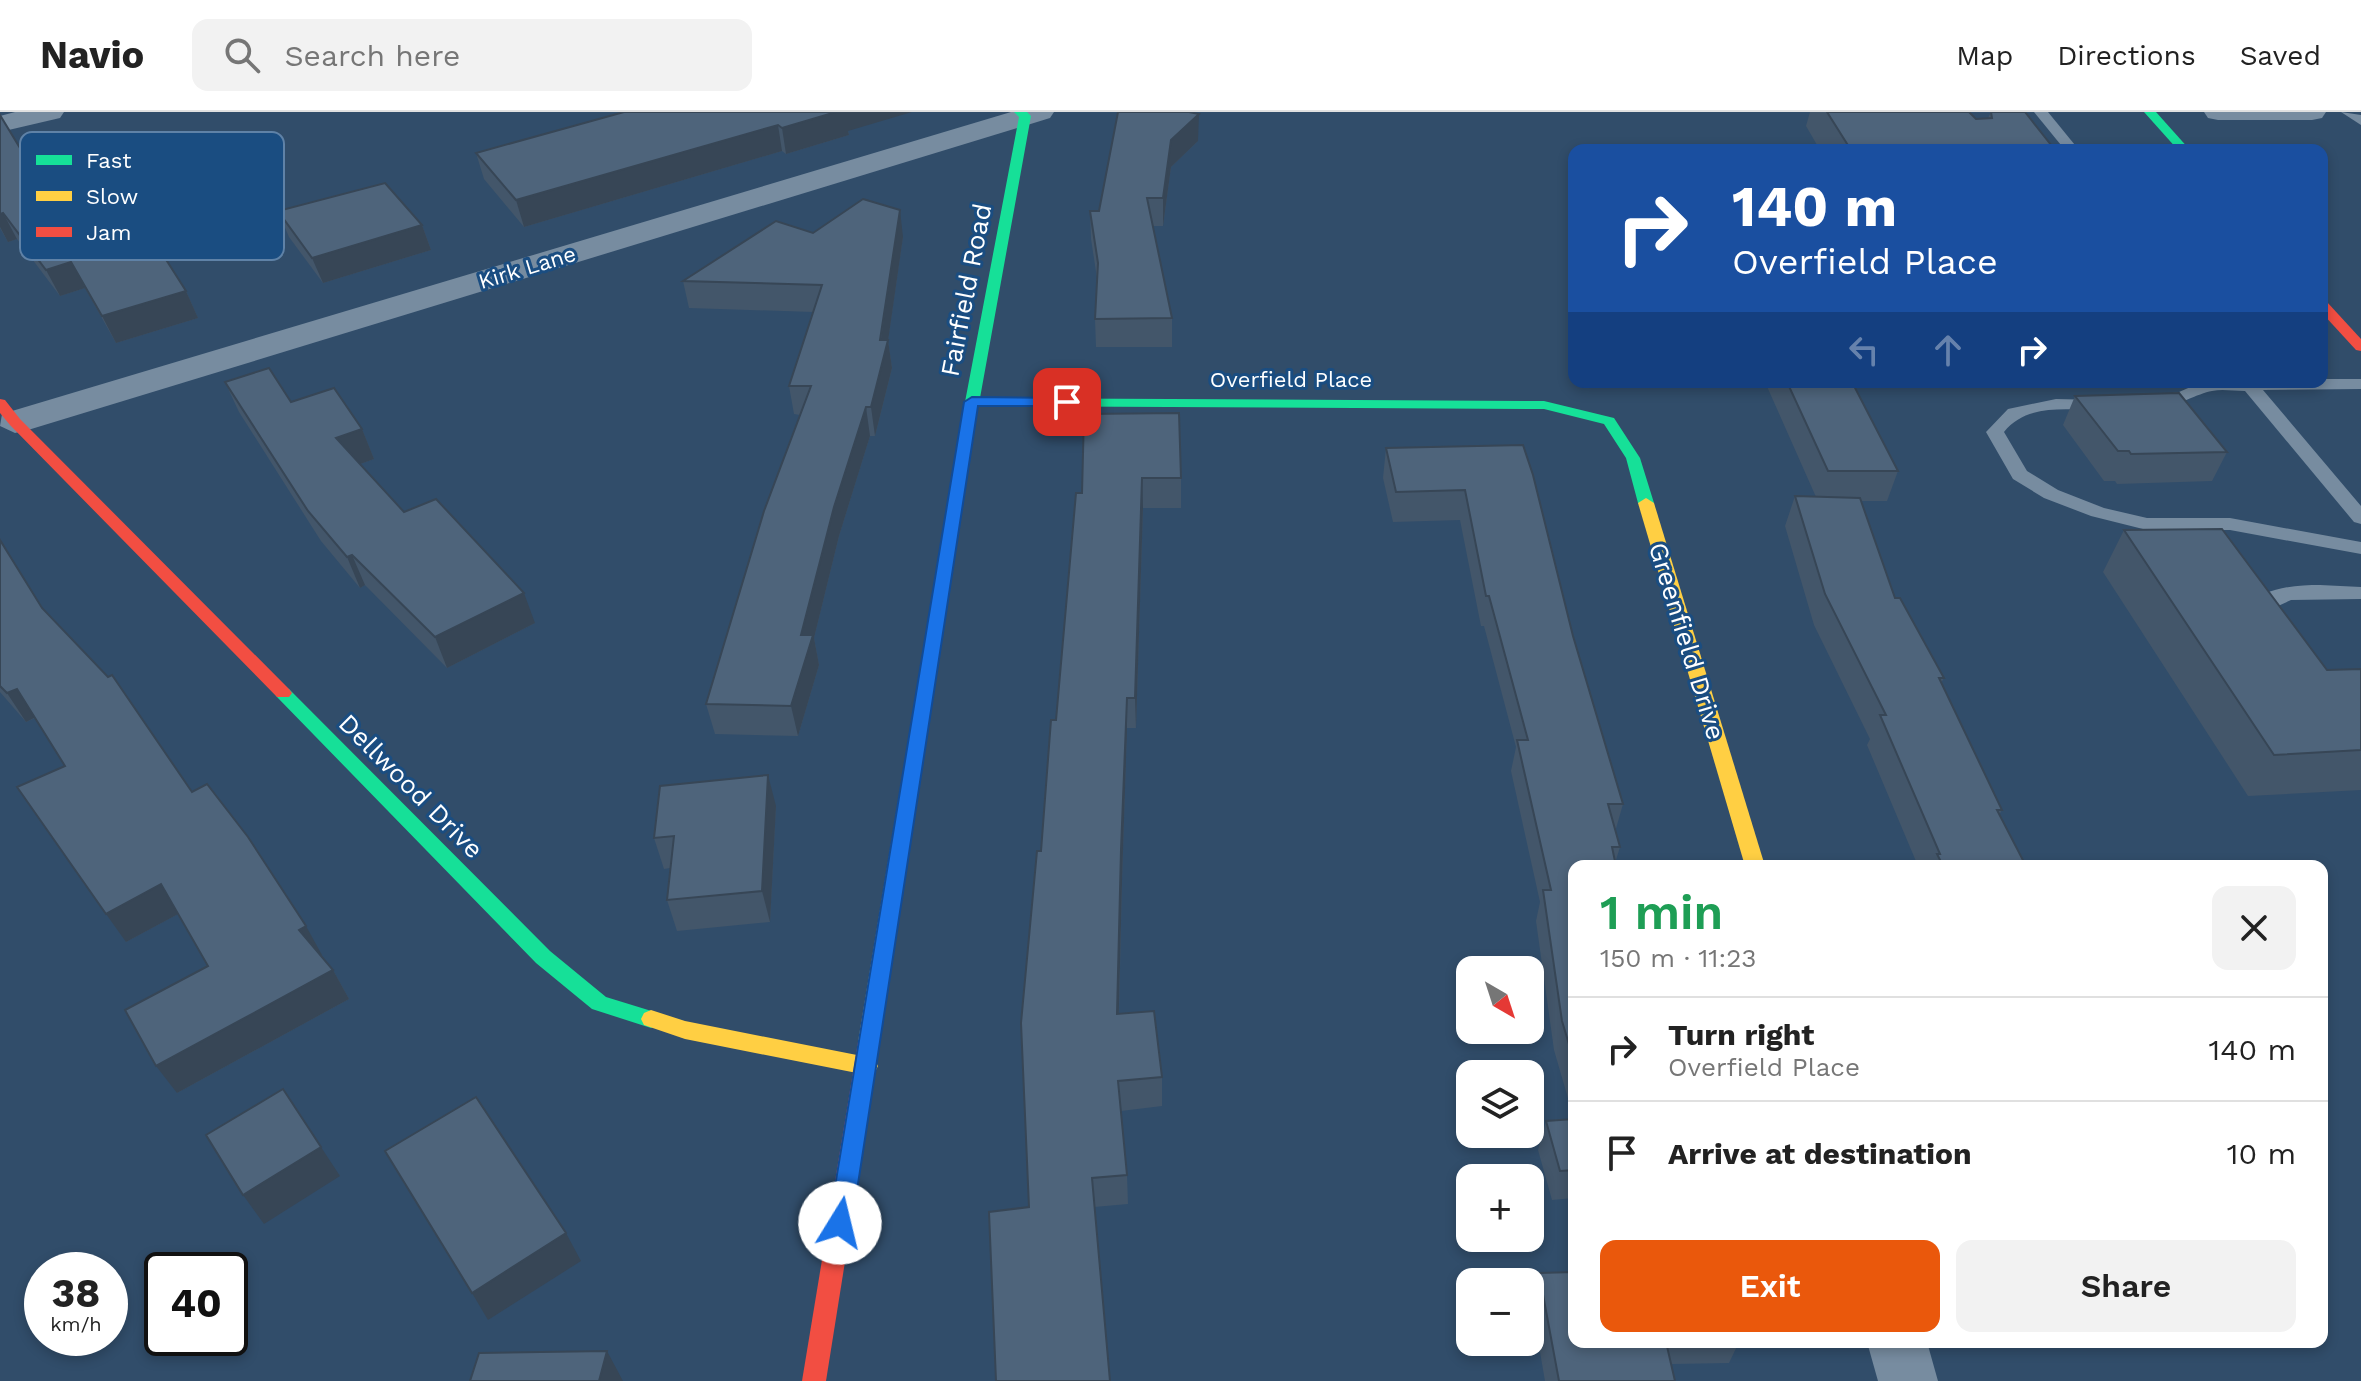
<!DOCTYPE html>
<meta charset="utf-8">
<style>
body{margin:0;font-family:"Work Sans",sans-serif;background:#f2f2f2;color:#222;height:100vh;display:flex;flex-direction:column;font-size:30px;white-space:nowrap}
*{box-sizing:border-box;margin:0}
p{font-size:26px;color:#767676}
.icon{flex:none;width:44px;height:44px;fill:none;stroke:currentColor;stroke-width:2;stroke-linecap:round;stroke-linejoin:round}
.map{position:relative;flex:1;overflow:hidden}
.sheet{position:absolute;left:1568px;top:748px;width:760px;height:488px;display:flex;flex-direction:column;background:#fff;border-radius:16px;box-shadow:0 4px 12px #0003}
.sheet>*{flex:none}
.hud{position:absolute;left:1568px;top:32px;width:760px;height:244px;border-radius:16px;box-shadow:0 4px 12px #0003;background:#1a4fa0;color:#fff;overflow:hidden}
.needle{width:52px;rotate:141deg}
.fabs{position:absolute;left:1456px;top:844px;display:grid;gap:16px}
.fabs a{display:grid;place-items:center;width:88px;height:88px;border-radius:16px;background:#fff;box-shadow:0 4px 12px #0003;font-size:40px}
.speed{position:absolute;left:24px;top:1140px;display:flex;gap:16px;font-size:40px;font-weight:700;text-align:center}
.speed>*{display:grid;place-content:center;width:104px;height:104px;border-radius:50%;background:#fff;box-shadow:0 4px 12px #0003;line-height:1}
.speed small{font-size:20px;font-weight:400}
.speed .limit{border:4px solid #111;border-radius:12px;background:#fff;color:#111}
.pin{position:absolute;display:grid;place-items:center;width:68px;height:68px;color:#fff;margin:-34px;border-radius:16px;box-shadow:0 4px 12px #0006}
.me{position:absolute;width:88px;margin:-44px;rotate:9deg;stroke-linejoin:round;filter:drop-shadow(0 0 6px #0008)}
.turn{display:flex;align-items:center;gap:28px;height:168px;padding:0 32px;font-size:36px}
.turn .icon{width:104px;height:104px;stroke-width:2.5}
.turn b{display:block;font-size:56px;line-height:68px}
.lanes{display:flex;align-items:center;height:76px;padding:0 32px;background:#0003;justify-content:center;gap:40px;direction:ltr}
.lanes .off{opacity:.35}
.round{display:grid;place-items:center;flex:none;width:84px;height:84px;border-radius:16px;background:#f2f2f2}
.summary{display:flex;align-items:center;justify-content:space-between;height:136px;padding:0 32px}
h1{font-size:48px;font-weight:600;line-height:60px;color:#1e9e55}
.primary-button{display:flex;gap:16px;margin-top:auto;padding:16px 32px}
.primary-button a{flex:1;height:92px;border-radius:16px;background:#ea580c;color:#fff;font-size:32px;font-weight:600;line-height:92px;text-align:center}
.primary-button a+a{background:#f2f2f2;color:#222}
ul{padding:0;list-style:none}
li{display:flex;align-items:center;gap:24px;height:104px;padding:0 32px;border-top:2px solid #e0e0e0}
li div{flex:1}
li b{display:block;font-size:30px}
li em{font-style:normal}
header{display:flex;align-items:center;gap:48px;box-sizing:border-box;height:112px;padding:0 40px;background:#fff;border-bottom:2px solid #e0e0e0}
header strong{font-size:38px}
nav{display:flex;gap:44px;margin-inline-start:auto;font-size:28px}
.search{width:560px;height:72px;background:#f2f2f2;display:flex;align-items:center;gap:20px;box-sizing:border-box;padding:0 28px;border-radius:16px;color:#767676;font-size:30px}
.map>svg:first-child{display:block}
</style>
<header>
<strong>Navio</strong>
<div class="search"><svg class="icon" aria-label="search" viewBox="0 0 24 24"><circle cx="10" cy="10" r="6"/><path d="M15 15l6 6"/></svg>Search here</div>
<nav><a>Map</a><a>Directions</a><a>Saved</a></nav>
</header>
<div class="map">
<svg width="2361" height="1269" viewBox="0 0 2361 1269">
<rect width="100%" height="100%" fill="#314d6a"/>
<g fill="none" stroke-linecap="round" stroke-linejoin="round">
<!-- lane -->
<g fill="#778ca0" fill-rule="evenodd">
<path d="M2034,0H2048L2079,38H2065Z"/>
<path d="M2341,0L2361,3V13Z"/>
<path d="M2322,267H2361V277L2263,278L2361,394V412L2354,410L2245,279C2234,279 2222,277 2212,279C2193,282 2162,305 2144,289L2147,285L2179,280L2202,270H2322Z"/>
<path d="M2056,287L2099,288L2108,293L2099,298C2066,298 2027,291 2004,320L2027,359L2058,378L2104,396L2147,406H2230L2361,430V442L2230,418H2147L2091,404L2044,386L2013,367L1986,320L2008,297Z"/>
<path d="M2320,473L2361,475V487L2291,488L2267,499L2269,505L2266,510L2259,512L2252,510L2246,497C2262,475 2295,473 2320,473Z"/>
</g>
<!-- street -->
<g fill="#778ca0" fill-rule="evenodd">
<path d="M15,0H64L60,6L0,20V4Z"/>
<path d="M1011,0H1054L1050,6L28,318L15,321L0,314L2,302Z"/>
<path d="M2204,0H2326L2322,6L2312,8H2218L2208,6Z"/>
<path d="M1867,1230H1927L1938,1269H1878Z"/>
</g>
<!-- fast -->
<g fill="#16e098" fill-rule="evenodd">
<path d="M1014,0H1027L1031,4L980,286L1544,289L1614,306L1640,346L1654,391L1646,396L1638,391L1626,346L1604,312L1544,297L978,294L951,468L949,472H937L935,468L965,290L1019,5Z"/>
<path d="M2144,0H2156L2190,38H2178Z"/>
<path d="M283,575L289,577L550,839L606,885L658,901L661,907L658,913L651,916L592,897L536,851L277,585L274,581L277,577Z"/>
</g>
<!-- slow -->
<g fill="#ffcf43" fill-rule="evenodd">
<path d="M1646,386L1654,391L1765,754H1745L1638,391Z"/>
<path d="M943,463L951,468L880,930L876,936L869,939L862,936L858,930L935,468Z"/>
<path d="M651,898L685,909L867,945L875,948L878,954L875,960L867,963L685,927L644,913L641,907L644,901Z"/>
</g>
<!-- jam -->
<g fill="#f24e42" fill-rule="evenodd">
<path d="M2322,189L2327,190L2361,227V239L2356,238L2322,201Z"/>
<path d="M0,287L5,288L20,307L289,577L292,581L289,585H277L10,313L0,301Z"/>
<path d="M869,921L876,924L880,930L826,1269H802L858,930L862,924Z"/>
</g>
</g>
<!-- wall -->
<g fill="#43566a">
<path d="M624,0L848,19L849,23L786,42L782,39L524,115L484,67L476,41Z"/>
<path d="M1810,0H1969L1976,7L1988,6L1991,0L2055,38H1820L1806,14Z"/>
<path d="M0,3L40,69L55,78L186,179L198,206L116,231L85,176L60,184L17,127L8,130L0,116Z"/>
<path d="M1198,29L1171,55L1163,114H1152L1172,206V235H1096L1095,207L1097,166L1091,127L1090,99H1099Z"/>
<path d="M338,84L422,113L431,138L323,171L289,125L278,99Z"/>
<path d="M813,121L903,125L888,228L892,256L875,324H870L839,424L814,526L819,553L798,624L715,622L706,592L800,303L794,302L789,274L813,200L689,196L683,169Z"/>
<path d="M225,270L291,290L362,317L374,347L360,352L404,400L535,511L447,556L365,473L360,476L321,429L239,300Z"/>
<path d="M1765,270H1852L1898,359L1887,389H1861L1895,486L1944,566L1941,571L2002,698L1999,703L2026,754H1918L1867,633L1870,627L1814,513L1785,414L1795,384L1816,385Z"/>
<path d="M2075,284L2227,340L2212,369L2117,372L2115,369H2104L2063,313Z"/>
<path d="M1084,302L1181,366V396H1143L1136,616H1127L1122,769L1119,902L1162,965V994L1121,999L1127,1063L1128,1092L1094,1095H1029L1041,739L1082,381Z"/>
<path d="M1523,333L1573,524L1623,692L1615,720L1620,735L1615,751L1574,754V1086L1552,1088L1538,1038L1546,1009L1574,1007L1554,938L1536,809L1540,790L1511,659L1516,635L1484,514H1481L1460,408L1393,410L1383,366L1386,336Z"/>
<path d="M2124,418L2327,558L2361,557V678L2248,684L2103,460Z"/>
<path d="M0,428L42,497L192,680L322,843L321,844L333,858L349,887L177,981L208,854L178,802L126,830L65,654L35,606L26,610L0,580Z"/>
<path d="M776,694L770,810L677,819L667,788L670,756L664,757L654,726Z"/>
<path d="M1539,1161L1574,1230H1739L1729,1251L1671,1252L1675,1269H1545L1531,1188Z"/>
</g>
<!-- shaded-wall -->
<g fill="#374656">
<path d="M836,0H912L848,19L849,23L786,42L782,16Z"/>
<path d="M1199,2L1198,29L1171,55L1163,114V86L1171,28Z"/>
<path d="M778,13L782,39L524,115L516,88Z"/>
<path d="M900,98L903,125L888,229V228L892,256L875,324L871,295Z"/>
<path d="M3,101L17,127L8,130L0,115V102Z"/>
<path d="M422,113L431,138L323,171L312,146Z"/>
<path d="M71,150L85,176L60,184L46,158Z"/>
<path d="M186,179L198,206L116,231L102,204Z"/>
<path d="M866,295L870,324L839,424L814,526L819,553L798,624L791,594L801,523L834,395Z"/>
<path d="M362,317L374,347L349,356L336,326Z"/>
<path d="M1142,366L1143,396L1136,616L1135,586Z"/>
<path d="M352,443L365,473L360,476L347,445Z"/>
<path d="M524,481L535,511L447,556L435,525Z"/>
<path d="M17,577L36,605L26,610L7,581Z"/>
<path d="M1127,586V616L1122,769L1118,932L1117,902L1121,738Z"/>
<path d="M768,663L776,694L770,810L762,779Z"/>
<path d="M161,772L180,801L126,830L106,802Z"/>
<path d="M306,814L322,843L315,847L299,818Z"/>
<path d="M333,858L349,887L177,981L156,954Z"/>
<path d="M283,977L340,1064L264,1112L243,1083Z"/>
<path d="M566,1121L581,1149L488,1208L472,1181Z"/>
<path d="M607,1239L623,1269H599Z"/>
</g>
<!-- building -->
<g fill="#4e647b" stroke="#374656" stroke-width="2">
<path d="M624,0H836L782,16L778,13L516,88L476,41Z"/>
<path d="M1118,0H1189L1199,2L1171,28L1163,86H1147L1172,206L1095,207L1098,151L1090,99H1099Z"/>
<path d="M1827,0H1969L1976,7L1992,6L1991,0H2025L2055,38H1851Z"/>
<path d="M0,3L40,69L46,67L55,78L111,61L186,179L102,204L71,150L46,158L3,101L0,102Z"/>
<path d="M385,71L422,113L312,146L278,99Z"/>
<path d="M863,87L900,98L880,228H888L871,295H866L834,395L801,523H813L791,594L706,592L764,399L811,274H789L822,173L683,169L776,109L813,121Z"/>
<path d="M269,256L291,290L334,276L362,317L336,326L404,400L436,387L524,481L435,525L352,443L347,445L308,399L225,270Z"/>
<path d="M1787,270H1852L1898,359H1828Z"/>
<path d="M2179,281L2227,340L2131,342L2129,339H2118L2075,284Z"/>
<path d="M1179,301L1181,366H1142L1135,586H1127L1121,738L1117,902L1154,899L1162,965L1118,969L1127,1063L1092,1066L1110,1269H996L989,1100L1029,1095L1021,911L1037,739H1041L1051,608H1056L1076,381H1082L1084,302Z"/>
<path d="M1523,333L1533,363L1573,524L1623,692H1608L1620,735H1612L1616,754H1574V949L1562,909L1543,778H1551L1517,628H1528L1489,484H1486L1465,378L1396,380L1386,336Z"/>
<path d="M1795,384L1860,386L1895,486H1900L1944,566H1939L2002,698H1997L2026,754H1943L1937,742H1940L1880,603H1886L1825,482Z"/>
<path d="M2222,417L2327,558L2361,557V638L2274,643L2124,418Z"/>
<path d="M0,428L42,496L108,565L112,563L192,680L207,672L248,725L306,814L299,818L333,858L156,954L125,898L208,854L161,772L106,802L17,675L65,654L17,577L7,581L0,574Z"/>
<path d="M768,663L762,779L667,788L674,724L654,726L660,674Z"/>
<path d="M283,977L321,1035L243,1083L206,1023Z"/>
<path d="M476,985L566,1121L472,1181L385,1039Z"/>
<path d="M1574,1007V1058L1560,1059L1546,1009Z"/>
<path d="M1574,1160V1230H1666L1675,1269H1559L1539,1161Z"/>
<path d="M607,1239L599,1269H470L479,1241Z"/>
</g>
<!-- route -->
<path fill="#1a73e8" stroke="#114b97" stroke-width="2" d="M972,285L1067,286L1074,290L1067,294H978L852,1111L848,1119L840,1122L832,1119L829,1111L964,290Z"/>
<g text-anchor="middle" stroke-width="6" stroke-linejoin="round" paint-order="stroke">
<!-- far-street labels -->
<g font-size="22" fill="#fff" stroke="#1a4d81">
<text transform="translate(527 155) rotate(-17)" y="8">Kirk Lane</text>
<text x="1291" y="275">Overfield Place</text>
</g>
<!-- street labels -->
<g font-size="26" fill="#fff" stroke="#1a4d81">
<text transform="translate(966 178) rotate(-79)" y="9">Fairfield Road</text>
<text transform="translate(1687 529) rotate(73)" y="9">Greenfield Drive</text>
<text transform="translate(411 674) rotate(45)" y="9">Dellwood Drive</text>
</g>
</g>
<!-- legend -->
<rect x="20" y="20" width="264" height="128" rx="12" fill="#1a4d81" stroke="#5f82a7" stroke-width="2"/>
<rect x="36" y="43" width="36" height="10" fill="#16e098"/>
<rect x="36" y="79" width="36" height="10" fill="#ffcf43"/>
<rect x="36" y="115" width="36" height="10" fill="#f24e42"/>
<g font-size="22" fill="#fff">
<text x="86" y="56">Fast</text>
<text x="86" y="92">Slow</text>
<text x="86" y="128">Jam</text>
</g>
</svg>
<div class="fabs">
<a><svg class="needle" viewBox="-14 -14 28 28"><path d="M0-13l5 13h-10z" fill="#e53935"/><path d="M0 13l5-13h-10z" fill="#767676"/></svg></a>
<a><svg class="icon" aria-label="layers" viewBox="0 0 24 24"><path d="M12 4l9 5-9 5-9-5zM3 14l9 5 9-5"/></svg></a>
<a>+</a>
<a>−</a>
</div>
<div class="speed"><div>38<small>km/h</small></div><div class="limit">40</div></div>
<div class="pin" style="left:1067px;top:290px;background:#d93025"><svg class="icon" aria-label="arrive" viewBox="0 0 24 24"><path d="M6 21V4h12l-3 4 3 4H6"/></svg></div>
<svg class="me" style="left:840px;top:1111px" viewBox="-20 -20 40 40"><circle r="19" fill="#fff"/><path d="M0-13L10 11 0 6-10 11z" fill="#1a73e8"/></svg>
<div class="hud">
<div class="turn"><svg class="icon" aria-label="right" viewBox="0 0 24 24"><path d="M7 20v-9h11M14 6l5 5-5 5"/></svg><div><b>140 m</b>Overfield Place</div></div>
<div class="lanes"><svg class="icon off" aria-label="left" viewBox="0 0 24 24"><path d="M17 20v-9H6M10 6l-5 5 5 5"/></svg><svg class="icon off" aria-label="ahead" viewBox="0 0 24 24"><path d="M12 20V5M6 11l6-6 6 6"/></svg><svg class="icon" aria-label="right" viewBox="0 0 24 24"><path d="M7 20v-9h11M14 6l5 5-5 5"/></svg></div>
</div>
<section class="sheet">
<div class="summary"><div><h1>1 min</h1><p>150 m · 11:23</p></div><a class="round"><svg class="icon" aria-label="close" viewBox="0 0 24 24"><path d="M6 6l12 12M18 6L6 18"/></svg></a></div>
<ul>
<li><svg class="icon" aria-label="right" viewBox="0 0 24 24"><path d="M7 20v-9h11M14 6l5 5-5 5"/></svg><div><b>Turn right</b><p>Overfield Place</p></div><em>140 m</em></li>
<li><svg class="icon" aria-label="arrive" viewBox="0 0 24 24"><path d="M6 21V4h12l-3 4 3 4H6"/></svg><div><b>Arrive at destination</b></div><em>10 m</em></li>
</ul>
<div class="primary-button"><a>Exit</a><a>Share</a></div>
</section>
</div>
